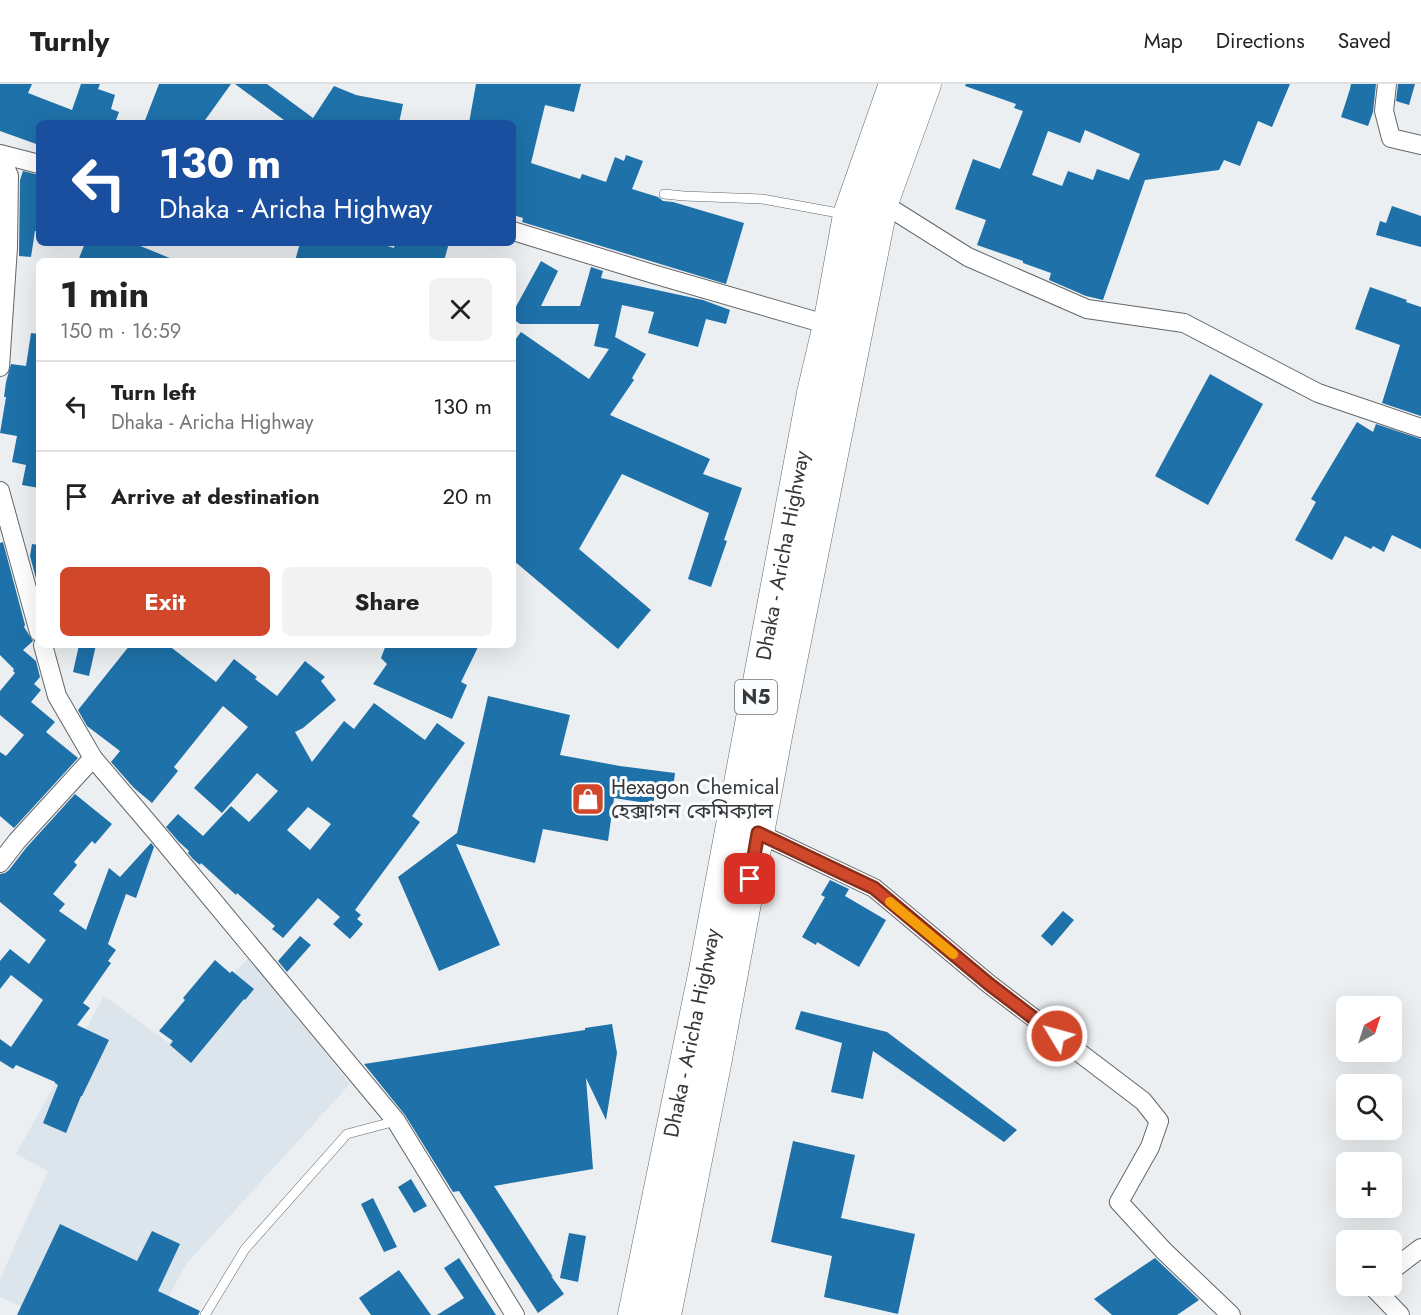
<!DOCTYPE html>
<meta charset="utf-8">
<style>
body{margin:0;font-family:Jost,"Noto Sans Bengali",sans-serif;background:#f2f2f2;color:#222;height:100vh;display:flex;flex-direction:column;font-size:22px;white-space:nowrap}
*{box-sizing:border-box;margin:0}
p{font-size:20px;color:#767676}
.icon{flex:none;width:33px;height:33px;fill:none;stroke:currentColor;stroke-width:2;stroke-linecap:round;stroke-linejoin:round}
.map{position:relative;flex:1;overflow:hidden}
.details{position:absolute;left:36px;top:174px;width:480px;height:390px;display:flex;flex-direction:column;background:#fff;border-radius:9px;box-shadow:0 6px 24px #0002}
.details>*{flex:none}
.hud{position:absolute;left:36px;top:36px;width:480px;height:126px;border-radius:9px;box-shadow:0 6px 24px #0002;background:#1a4fa0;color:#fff;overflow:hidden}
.needle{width:39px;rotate:39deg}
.controls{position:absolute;left:1336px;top:912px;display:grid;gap:12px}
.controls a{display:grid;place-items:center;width:66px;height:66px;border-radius:9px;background:#fff;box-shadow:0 6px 24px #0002;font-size:30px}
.pin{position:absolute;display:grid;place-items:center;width:51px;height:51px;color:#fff;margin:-26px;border-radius:12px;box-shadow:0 3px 9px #0006}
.me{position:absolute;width:66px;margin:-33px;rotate:307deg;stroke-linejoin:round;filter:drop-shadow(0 0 4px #0008)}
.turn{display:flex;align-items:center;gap:21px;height:126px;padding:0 24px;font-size:27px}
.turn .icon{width:78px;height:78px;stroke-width:2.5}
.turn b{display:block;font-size:42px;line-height:51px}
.round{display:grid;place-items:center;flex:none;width:63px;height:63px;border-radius:9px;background:#f2f2f2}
.headline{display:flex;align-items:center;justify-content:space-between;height:102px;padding:0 24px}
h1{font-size:36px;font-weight:700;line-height:45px}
.cta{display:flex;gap:12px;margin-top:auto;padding:12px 24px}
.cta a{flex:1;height:69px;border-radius:9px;background:#d1472a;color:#fff;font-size:24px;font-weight:700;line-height:69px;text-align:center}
.cta a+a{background:#f2f2f2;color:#222}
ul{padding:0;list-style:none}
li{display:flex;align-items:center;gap:18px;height:90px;padding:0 24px;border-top:2px solid #e0e0e0}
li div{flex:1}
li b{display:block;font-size:22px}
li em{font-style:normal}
header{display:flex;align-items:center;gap:36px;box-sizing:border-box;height:84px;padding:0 30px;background:#fff;border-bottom:2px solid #e0e0e0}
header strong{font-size:28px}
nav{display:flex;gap:33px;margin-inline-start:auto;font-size:21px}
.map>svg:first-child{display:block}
</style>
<header>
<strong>Turnly</strong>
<nav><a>Map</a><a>Directions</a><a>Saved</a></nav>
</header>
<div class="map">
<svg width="1421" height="1231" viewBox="0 0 1421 1231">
<rect width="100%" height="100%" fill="#eceff1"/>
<!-- built -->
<path fill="#dce4ec" d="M251,871L350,1000L186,1180L159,1231H39L0,1213V1195L48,1087L16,1070L104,912L169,959Z"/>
<!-- building -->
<g fill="#1e71a9" fill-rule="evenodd">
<path d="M0,0H32L28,9L72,26L81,0H100L98,5L115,11L111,25L119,28L115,39H39V61L0,47Z"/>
<path d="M159,0H231L203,39H144Z"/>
<path d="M235,0H267L313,34L334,2L356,11L403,20L399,39H288Z"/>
<path d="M476,0H581L574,28L545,21L531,79L580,95L582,90L606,98L615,73L624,77L626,71L643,77L632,105L658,113L663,117L673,118L744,139L726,200L522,138L523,134L513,131V39H469Z"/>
<path d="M966,0H1290L1272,43L1258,37L1240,82L1224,76L1219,86L1145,96L1103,216L1086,212L1049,196L1051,189L1023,179V177L977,161L986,136L955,125L973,75L1000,85L1023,27L1014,24L1016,20L965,2ZM1085,46L1140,70L1129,96L1097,85L1093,96L1068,87L1062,102L1032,91L1048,47L1080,59Z"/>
<path d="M1351,0H1376L1373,28L1368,42L1341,33L1350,5Z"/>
<path d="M1398,0H1415L1409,21L1396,17Z"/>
<path d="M23,87L39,91V148L35,147L31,173L19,172L20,96Z"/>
<path d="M1392,122L1421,132V163L1376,151L1380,137L1386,139Z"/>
<path d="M85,159H133L177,177H78Z"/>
<path d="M300,159H378L394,164L395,159H449L444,177H295Z"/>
<path d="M541,177L558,187L541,222H580L591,183L603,187L601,194L703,216L730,226L726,240L706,235L698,263L648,249L654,228L622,221L615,253L646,270L632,294L634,296L610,331L710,375L703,390L742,404L724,456L727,457L711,503L688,495L709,429L622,390L579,465L651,526L618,565L513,476V259L521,248L589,295L609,265L594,262L599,240H520L513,235V228Z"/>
<path d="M1370,203L1407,216L1406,218L1421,223V332L1382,319L1400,261L1355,245Z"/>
<path d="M31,249L39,250V404L22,401L26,381L12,378L17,352L0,349L6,313H4L6,298L11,280L26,282Z"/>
<path d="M1210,290L1263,320L1208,421L1155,392Z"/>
<path d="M1357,338L1373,348L1376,340L1421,355V465L1392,451L1384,468L1373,462L1371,465L1345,452L1332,476L1295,456L1316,418L1311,415Z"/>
<path d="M3,458L25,541L24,543L33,557L23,566L36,577L40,593L34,600L41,606L31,618L55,638L46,648L78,674L14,744L0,732V668L6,672L24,651L0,631V607L15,589L13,587L14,585L0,571V459Z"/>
<path d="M32,460L39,461V506L30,472Z"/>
<path d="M79,561H96L89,592L73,588Z"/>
<path d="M130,561H168L216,598L234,575L257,593L255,595L277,612L305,577L325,593L321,597L336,616L303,644L295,648L312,678L344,637L354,645L374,619L425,656L437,639L465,659L412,732L420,738L355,826L361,831L357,835L363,840L350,855L333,840L340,833L318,814L283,854L272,845L275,842L237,809L236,811L201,779L200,781L193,775L188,769L189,767L179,758L166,743L178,730L203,752L231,722L249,738L278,707L257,689L222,729L194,704L248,643L223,622L174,683L178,687L152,719L134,704L111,678L120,667L87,642L78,626ZM308,723L331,740L310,766L287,746Z"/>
<path d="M386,561H479L461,598L467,601L452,635L373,600L387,580L381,574Z"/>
<path d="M488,612L570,631L560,671L620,682L675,689L673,705L656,703L653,720L614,714L608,757L543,745L535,779L456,760L500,861L439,887L398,793L457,749Z"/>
<path d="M75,710L112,740L95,760L92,757L74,778L77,781L53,810L65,820L59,827L86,846L109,784L120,793L151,759L154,763L136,814L126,810L108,860L116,866L108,877L111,879L83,919L90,924L77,941L109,956L82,1012H81L66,1049L43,1039L58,1001L55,999V998L16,981L13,985L0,977V955L11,963L43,916L11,891L0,905V877L10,865L29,880L46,856L0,818V790L5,789L9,786L26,764Z"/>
<path d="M830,796L849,805L845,812L886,836L859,883L817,858L816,861L802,853L825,813L821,811Z"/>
<path d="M1063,827L1074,836L1052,862L1041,852Z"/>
<path d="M300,852L311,861L287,888L278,877Z"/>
<path d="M215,876L230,889L232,887L254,905L245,916L244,915L191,979L170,961L173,957L159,947L185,916L183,914Z"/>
<path d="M801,927L887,948L1017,1046L1004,1058L873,967L863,1015L831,1008L842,959L795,945Z"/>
<path d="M612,940L617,969L606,1036L586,994L593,1085L494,1102L553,1193L551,1192L564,1210L538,1229L459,1107L453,1108L405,1031L364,980L585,946V944Z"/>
<path d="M793,1057L855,1071L841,1134L915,1150L898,1230L824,1213L832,1172L771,1158Z"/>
<path d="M411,1095L427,1122L414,1129L398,1103Z"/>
<path d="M373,1114L397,1163L384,1168L361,1120Z"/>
<path d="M60,1140L137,1177L152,1147L180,1160L158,1207L200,1227L198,1231H17Z"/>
<path d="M569,1149L586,1152L578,1198L560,1194Z"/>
<path d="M459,1174L496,1231H437L464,1214L444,1184Z"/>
<path d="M1155,1174L1199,1216L1177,1231H1112L1094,1215Z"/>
<path d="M399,1186L431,1231H371L359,1214Z"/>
</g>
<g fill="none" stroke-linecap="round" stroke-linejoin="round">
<!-- lane casing -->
<g stroke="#646668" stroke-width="10">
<g id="lane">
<path d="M664,110L684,112L762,115L844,130"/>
<path d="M205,1231L245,1165L347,1050L396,1037"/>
</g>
</g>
<!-- street casing -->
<g stroke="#646668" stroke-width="20">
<g id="street">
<path d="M1387,0L1384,27L1391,54L1421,61"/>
<path d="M0,70L39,80"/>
<path d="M0,71L9,92L8,163L0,283"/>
<path d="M882,119L968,173L1087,225L1184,239L1318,309L1421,344"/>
<path d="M513,147L653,190L829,241"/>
<path d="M0,407L39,548"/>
<path d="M43,561L57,612L93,674L156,748L396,1037L515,1231"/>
<path d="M758,749L874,804L989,900L1143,1017L1159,1037L1150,1063L1119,1118L1164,1167L1231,1231"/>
<path d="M0,779L17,757L93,674"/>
<path d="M1392,1186L1421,1164"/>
<path d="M1372,1202L1400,1231"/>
</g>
</g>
<!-- highway casing -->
<g stroke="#646668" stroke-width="33">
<g id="highway">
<path id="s1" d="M634,1231L705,886L813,309L829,241L849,131L895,0"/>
<path d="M665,1231L715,980L777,647L882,119L925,0"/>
</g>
</g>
<!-- lane -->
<use href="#lane" stroke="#fff" stroke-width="9"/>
<!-- street -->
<use href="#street" stroke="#fff" stroke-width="18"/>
<!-- highway -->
<use href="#highway" stroke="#fff" stroke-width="32"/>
</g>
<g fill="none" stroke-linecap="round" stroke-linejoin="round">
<!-- route casing -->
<g stroke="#882e1b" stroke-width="15">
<path id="route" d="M750,795L758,749L874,804L989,900L1057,952"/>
</g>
<!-- route -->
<use href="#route" stroke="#d1472a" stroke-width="10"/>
<!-- slow -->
<path stroke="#f59e0b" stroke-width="10" d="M890,818L953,870"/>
</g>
<!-- icons -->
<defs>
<g id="shop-square" transform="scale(1.725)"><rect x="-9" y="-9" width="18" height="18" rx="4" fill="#d1472a" stroke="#fafcfe"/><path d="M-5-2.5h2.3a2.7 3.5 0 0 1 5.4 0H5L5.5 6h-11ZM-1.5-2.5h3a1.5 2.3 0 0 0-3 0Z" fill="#fff"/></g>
</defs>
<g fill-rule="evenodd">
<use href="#shop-square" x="588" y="715"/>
</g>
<g text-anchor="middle" stroke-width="6" stroke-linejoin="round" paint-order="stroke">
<!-- shield labels -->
<rect fill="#fafcfe" stroke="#717273" stroke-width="1.5" x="735" y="596" width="42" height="34" rx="4.5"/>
<g font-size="20" font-weight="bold" fill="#363738">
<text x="756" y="620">N5</text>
</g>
<!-- street labels -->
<g font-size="21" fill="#363738" stroke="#fafcfe">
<text dy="7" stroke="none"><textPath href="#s1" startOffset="774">Dhaka - Aricha Highway</textPath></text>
<text dy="7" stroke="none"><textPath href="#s1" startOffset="288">Dhaka - Aricha Highway</textPath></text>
</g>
<!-- poi labels -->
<g font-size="21" fill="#363738" stroke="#fafcfe" text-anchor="start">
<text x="611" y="710">Hexagon Chemical<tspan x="611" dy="24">হেক্সাগন কেমিক্যাল</tspan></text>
</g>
</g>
</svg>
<div class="controls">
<a><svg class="needle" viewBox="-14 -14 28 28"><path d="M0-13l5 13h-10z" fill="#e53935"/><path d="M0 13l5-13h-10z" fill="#767676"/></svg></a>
<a><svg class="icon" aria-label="search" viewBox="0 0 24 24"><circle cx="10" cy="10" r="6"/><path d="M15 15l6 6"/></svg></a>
<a>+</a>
<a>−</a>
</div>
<div class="pin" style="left:750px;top:795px;background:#d93025"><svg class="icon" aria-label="arrive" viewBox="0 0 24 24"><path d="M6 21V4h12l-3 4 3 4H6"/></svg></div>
<svg class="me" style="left:1057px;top:952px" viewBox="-20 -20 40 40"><circle r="17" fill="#d1472a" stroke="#fff" stroke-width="3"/><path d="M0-11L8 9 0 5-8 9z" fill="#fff"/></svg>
<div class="hud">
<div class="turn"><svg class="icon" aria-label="left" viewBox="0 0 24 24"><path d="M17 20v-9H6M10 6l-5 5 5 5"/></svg><div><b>130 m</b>Dhaka - Aricha Highway</div></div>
</div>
<section class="details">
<div class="headline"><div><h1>1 min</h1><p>150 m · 16:59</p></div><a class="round"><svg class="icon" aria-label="close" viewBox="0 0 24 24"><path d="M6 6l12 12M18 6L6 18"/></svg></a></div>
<ul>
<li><svg class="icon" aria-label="left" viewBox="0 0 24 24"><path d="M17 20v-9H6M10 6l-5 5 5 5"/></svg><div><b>Turn left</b><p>Dhaka - Aricha Highway</p></div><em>130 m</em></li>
<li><svg class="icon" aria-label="arrive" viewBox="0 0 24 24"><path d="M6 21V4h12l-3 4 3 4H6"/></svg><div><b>Arrive at destination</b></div><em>20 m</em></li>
</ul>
<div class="cta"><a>Exit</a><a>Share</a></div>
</section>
</div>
